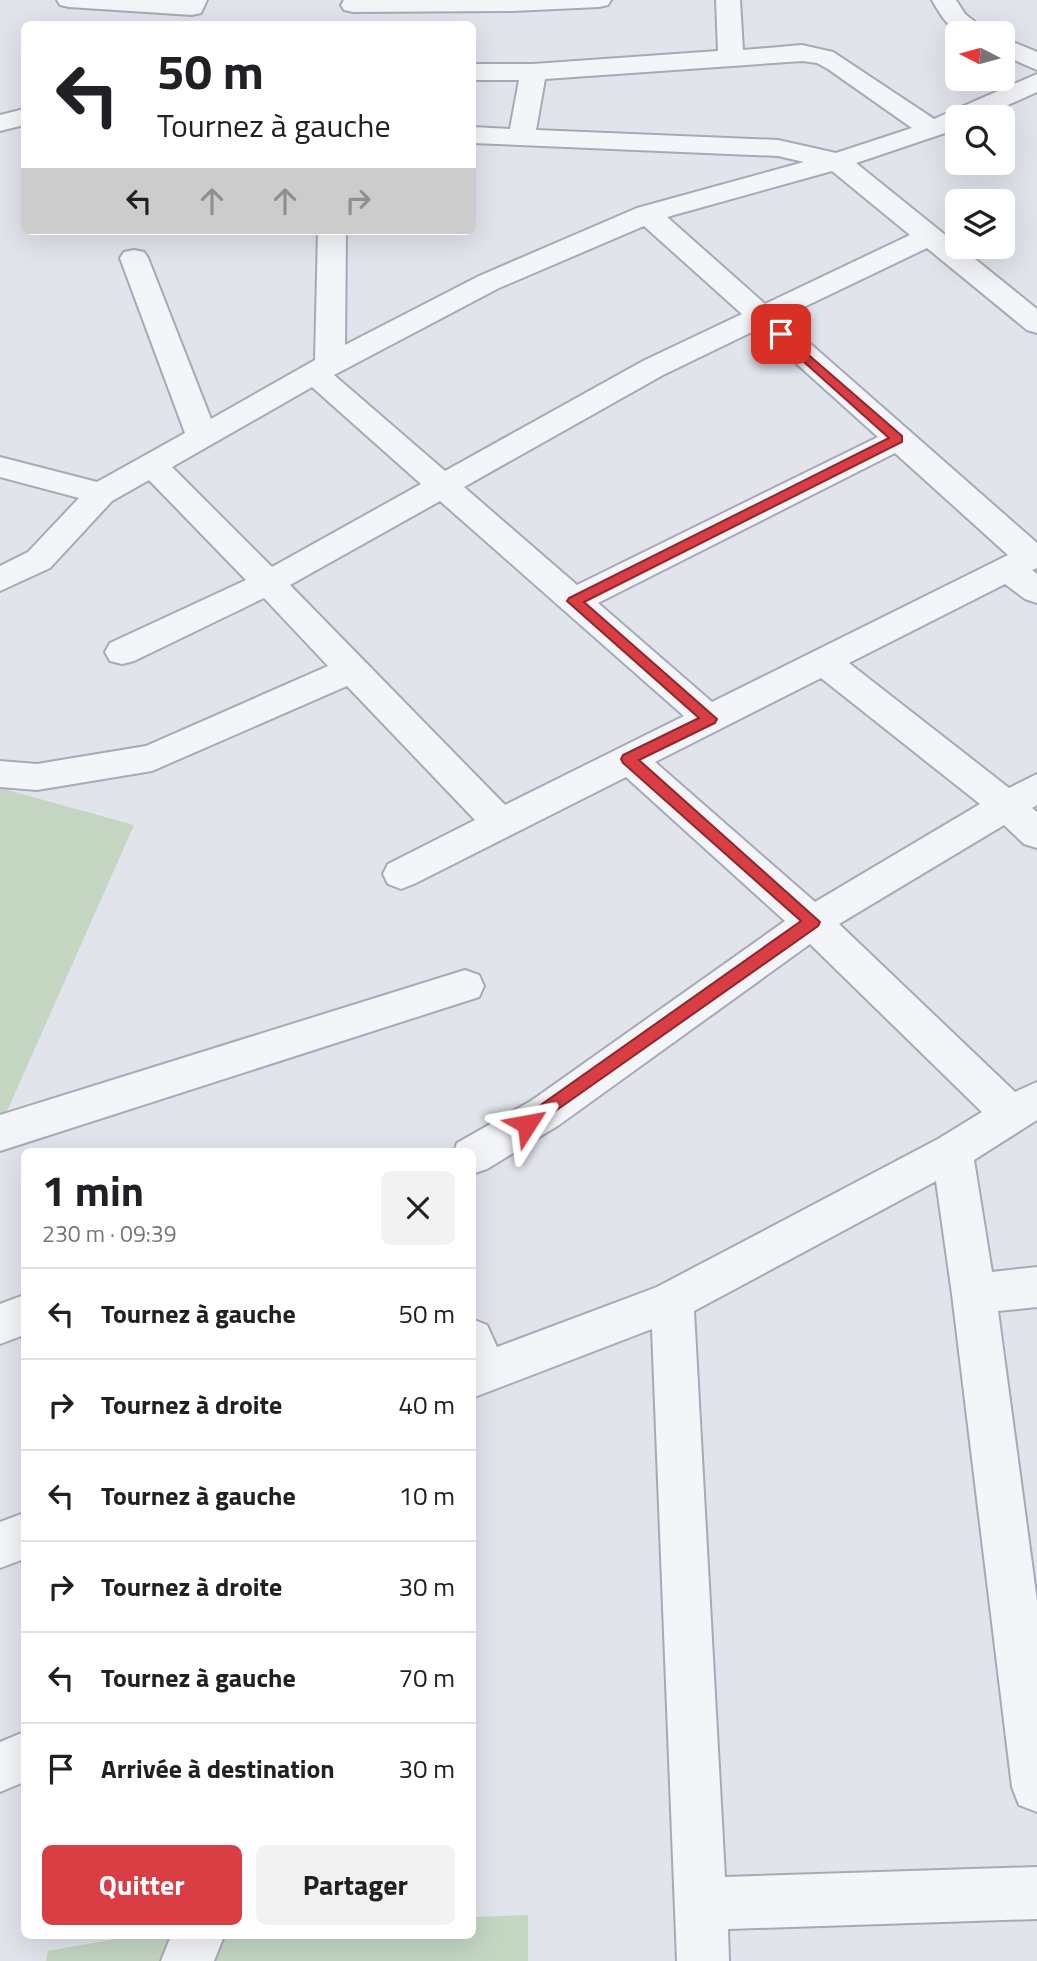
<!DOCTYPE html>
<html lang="fr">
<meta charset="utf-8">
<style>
body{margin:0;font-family:"Titillium Web",sans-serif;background:#f2f2f2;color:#202124;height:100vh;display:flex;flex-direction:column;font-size:26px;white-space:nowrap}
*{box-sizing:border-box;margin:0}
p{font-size:23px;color:#757577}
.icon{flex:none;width:38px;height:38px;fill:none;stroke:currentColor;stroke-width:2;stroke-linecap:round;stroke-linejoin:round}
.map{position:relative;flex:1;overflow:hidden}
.details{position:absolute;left:21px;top:1148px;width:455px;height:791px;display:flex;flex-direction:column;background:#fff;border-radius:10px;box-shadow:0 7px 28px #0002}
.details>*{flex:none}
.hud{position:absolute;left:21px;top:21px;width:455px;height:214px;border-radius:10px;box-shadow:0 7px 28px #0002;background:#fff;color:#202124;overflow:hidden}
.needle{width:46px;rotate:276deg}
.buttons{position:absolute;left:945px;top:21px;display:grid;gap:14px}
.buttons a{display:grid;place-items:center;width:70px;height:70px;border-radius:10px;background:#fff;box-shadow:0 7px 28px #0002;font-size:35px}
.pin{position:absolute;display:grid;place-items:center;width:60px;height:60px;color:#fff;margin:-30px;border-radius:14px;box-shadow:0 4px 10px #0006}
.me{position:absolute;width:77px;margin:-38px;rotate:56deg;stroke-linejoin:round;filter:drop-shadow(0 0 5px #0008)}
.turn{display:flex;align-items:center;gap:24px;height:147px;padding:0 21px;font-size:32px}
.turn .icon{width:91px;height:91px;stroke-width:2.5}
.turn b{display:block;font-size:49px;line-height:60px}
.lanes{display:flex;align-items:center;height:66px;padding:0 21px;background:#0003;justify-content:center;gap:35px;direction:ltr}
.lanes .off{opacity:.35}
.round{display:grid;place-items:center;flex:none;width:74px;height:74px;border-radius:10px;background:#f2f2f2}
.headline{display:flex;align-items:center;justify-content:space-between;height:119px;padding:0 21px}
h1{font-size:42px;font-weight:700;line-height:52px}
.cta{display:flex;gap:14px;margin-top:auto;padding:14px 21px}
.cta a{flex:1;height:80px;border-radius:10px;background:#d83e44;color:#fff;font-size:28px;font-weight:700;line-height:80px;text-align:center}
.cta a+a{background:#f2f2f2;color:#202124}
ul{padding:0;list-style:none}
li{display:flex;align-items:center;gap:21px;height:91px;padding:0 21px;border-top:2px solid #e0e0e0}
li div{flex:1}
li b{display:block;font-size:26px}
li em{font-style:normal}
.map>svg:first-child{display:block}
</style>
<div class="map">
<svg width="1037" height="1961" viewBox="0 0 1037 1961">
<rect width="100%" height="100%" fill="#e1e4eb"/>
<!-- green -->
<g fill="#c4d5c2">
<path d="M0,788L134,825L0,1127Z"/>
<path d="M528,1915V1961H46L48,1951L133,1936H472L473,1917Z"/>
</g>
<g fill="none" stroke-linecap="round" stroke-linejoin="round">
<!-- street casing -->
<g stroke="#a6aab6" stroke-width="4">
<g id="street">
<path d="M57,0H207L201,13L192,15L69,7L60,5Z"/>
<path d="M344,0H611L608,5L599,7L512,11L353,12L344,10L341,5Z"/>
<path d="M716,0H740L743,50L802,45L833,52L934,119L1037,74V92L981,117H957V129L856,163L1037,309V333L1027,330L927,248L781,318L1037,543V568L1032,570L1037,574V603L1025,599L1005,584L849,663L1009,788L1037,774V805L1032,808L1037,812V848L1024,844L1004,825L839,924L1015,1092L1037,1082V1120L974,1160L992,1272L1037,1267V1307L998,1311L1037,1601V1812L1019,1805L1012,1787L952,1294L936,1181L694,1311L725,1877L1037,1867V1919L728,1929L729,1961H677L652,1329L472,1398V1319L487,1325L497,1347L657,1287L938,1139L982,1112L810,944L559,1125L487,1169L472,1174V1152H454L457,1143L531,1101L785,921L626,777L414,884L401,889L388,884L383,874L388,864L475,820L347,686L152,771L37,790L0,787V761L37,764L146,746L328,666L264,598L134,661L122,664L110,661L105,652L110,643L246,580L149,480L112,501L50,568L0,591V566L28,552L79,498L0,477V457L97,482L185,433L120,258L124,252L134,250L144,252L148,258L211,419L315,360L318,231H346L345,345L479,276L637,208L804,162L778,156L472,143V127L510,129L519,80H472V64H533L718,51ZM802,61L817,63L828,69L912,128L836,153L778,140L536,130L545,79ZM832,171L910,235L765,304L667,217ZM644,226L742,314L643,361L445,471L334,375L499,288ZM758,329L878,437L577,585L464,487L663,375ZM312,387L421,484L272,567L172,467ZM895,453L1008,555L712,702L598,603ZM440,501L684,716L505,805L290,585ZM821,678L980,804L815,902L655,762Z"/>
<path d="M932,0H956L965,14L989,33C955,35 949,30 932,0Z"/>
<path d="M1003,38L1037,52V70L1003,55Z"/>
<path d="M24,109V125L0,131V115Z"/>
<path d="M465,970L479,975L484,986L479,997L0,1151V1115Z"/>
<path d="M24,1295V1335L0,1344V1304Z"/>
<path d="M24,1513V1559L0,1568V1522Z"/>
<path d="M24,1732V1782L0,1792V1742Z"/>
<path d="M171,1936H224L214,1961H161Z"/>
</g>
</g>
<!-- street -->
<use href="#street" fill="#f4f5f9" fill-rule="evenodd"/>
</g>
<!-- route -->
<path fill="#d83e44" stroke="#8c282c" stroke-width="2" d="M781,331L902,436V442L584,602L717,719L715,723L639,760L820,922L818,926L527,1131L521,1129L518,1124L521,1119L801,921L623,763L621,759L623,755L699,718L567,601L569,598L889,438L776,337L775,334Z"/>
</svg>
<div class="buttons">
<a><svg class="needle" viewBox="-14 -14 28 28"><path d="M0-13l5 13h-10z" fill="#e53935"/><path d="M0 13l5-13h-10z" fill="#757577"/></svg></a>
<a><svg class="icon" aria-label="search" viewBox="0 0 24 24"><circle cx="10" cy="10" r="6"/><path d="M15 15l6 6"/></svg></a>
<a><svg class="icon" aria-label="layers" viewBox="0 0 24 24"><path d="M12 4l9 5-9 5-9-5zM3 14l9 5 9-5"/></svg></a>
</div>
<div class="pin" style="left:781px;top:334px;background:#d93025"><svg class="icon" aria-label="arrive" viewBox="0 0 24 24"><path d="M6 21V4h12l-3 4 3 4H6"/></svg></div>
<svg class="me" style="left:527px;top:1124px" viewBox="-20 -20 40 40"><path d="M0-17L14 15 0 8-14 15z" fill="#d83e44" stroke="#fff" stroke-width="4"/></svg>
<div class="hud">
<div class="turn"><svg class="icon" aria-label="left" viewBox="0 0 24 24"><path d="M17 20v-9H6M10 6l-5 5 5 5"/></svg><div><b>50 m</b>Tournez à gauche</div></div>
<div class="lanes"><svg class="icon" aria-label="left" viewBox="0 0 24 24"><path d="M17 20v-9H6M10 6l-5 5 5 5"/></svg><svg class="icon off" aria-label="ahead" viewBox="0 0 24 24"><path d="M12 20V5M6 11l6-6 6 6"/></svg><svg class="icon off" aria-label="ahead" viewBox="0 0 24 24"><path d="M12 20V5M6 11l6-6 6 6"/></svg><svg class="icon off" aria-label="right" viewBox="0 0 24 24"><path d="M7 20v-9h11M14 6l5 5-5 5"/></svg></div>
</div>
<section class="details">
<div class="headline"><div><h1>1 min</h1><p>230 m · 09:39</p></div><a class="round"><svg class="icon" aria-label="close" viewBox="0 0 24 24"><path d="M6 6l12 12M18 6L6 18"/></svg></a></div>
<ul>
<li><svg class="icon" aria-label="left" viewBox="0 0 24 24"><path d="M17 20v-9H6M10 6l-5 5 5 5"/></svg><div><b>Tournez à gauche</b></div><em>50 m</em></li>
<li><svg class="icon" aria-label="right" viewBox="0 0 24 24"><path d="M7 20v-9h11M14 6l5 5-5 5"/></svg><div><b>Tournez à droite</b></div><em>40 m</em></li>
<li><svg class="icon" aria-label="left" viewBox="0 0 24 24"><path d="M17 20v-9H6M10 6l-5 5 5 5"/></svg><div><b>Tournez à gauche</b></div><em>10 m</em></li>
<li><svg class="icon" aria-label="right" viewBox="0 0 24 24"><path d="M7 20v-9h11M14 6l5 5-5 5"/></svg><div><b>Tournez à droite</b></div><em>30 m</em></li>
<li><svg class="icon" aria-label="left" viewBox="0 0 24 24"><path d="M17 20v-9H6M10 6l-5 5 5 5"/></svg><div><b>Tournez à gauche</b></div><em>70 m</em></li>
<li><svg class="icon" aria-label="arrive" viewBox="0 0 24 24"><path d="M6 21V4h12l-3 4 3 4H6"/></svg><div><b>Arrivée à destination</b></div><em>30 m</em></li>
</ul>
<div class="cta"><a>Quitter</a><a>Partager</a></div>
</section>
</div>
